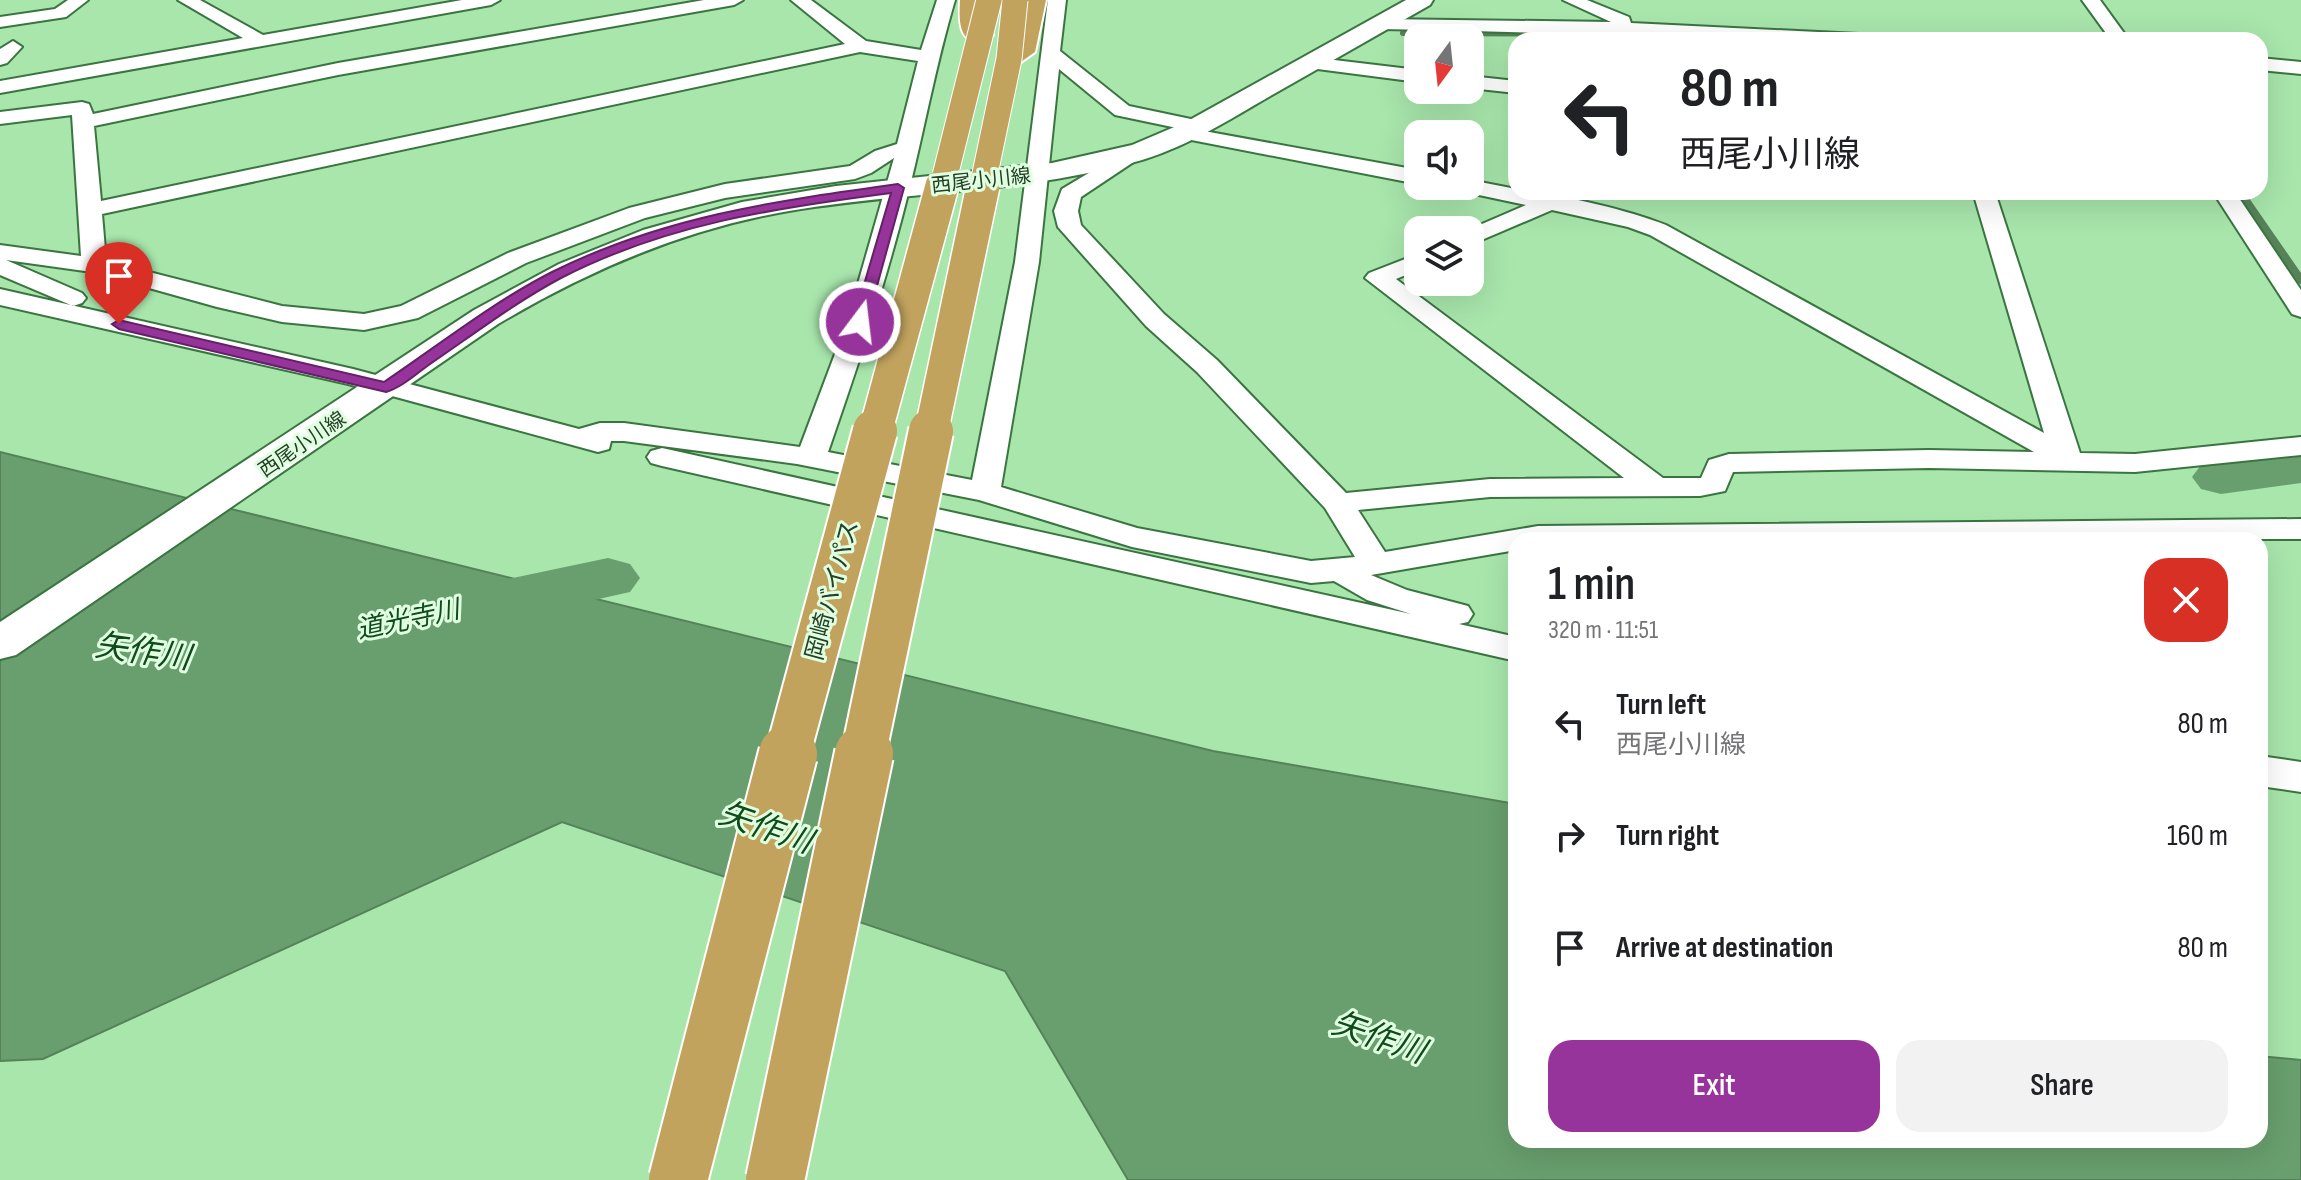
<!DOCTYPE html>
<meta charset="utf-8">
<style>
body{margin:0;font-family:"Sofia Sans Condensed","Noto Sans JP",sans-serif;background:#f2f2f2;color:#202124;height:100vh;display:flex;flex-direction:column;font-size:30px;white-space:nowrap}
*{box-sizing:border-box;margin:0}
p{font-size:26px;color:#757577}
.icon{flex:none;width:44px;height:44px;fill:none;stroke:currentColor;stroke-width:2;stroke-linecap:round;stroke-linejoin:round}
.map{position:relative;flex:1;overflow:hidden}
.side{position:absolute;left:1508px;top:532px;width:760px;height:616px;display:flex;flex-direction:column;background:#fff;border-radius:24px;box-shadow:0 8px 32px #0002}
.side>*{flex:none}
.hud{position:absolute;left:1508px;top:32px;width:760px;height:168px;border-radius:24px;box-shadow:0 8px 32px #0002;background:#fff;color:#202124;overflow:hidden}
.needle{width:52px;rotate:195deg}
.buttons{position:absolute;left:1404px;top:24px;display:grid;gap:16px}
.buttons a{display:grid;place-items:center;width:80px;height:80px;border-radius:16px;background:#fff;box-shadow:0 8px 32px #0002;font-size:40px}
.pin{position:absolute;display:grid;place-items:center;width:68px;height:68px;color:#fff;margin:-82px -34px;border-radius:50% 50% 50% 0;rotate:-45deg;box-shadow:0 0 8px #0007}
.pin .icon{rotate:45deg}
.me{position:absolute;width:88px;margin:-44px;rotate:15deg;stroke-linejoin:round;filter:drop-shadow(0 0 6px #0008)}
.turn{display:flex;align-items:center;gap:28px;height:168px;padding:0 40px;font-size:36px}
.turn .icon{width:104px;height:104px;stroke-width:2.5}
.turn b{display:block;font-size:56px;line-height:68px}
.round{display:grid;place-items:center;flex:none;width:84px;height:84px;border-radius:24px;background:#f2f2f2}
.headline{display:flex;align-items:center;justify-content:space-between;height:136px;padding:0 40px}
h1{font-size:48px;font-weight:600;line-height:60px}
.primary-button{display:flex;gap:16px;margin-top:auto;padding:16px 40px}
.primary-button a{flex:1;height:92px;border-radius:24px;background:#97349b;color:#fff;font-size:32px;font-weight:600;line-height:92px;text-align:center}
.primary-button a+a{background:#f2f2f2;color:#202124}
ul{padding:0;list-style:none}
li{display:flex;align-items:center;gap:24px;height:112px;padding:0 40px}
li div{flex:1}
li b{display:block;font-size:30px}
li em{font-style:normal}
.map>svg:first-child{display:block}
</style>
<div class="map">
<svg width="2301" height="1180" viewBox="0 0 2301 1180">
<rect width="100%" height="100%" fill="#a8e6ac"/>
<!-- water -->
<path fill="#699f6e" stroke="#558259" stroke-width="2" d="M0,452L1213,751L1516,804V1140H2260V1056L2301,1060V1180H1128L1005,971L562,822L43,1059L0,1061Z"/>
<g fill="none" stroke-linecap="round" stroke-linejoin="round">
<!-- stream-far1 -->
<path stroke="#558259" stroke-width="6" d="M1403,33L1602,34"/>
<!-- stream -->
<path stroke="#558259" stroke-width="8" d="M2240,192L2301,280"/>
<!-- river -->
<g fill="#699f6e" fill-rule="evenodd">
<path d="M2301,449V483L2221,494L2201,489L2192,477L2201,465Z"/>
<path d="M608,558L630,564L640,578L630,592L469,628L446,622L437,607L446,592Z"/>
</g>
<!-- street casing -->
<g stroke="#3a7541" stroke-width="4">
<g id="street">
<path d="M68,0H88L66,17L0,27V17L55,9Z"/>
<path d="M178,0H200L263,35L462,0H500L491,5L0,93V81L243,38Z"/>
<path d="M704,0H743L734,5L338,75L94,126L101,201L845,44L791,0H811L866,41L921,50L937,0H955C936,63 925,126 909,190C887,279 858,365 828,452L972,480L1015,262L1048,0H1066L1060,51L1129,106L1205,122L1208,126L1204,131L1418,170V184L1176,137L1173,133L1177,128L1115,115L1059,69L1039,262L1001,487L1137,528L1311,561L1355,557L1325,508L1197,372L1146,326L1058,227L1054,211L1062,189L1127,150L1135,151L1138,156L1135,161L1081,197L1078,211L1081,225L1164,314L1217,360L1346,493L1490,479L1624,478L1365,278L1369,273L1418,254V270L1396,279L1663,478H1701L1709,460L1729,454L1929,450L2034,452L1650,235L1628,227L1552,210L1470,245L1468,230L1526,205L1460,191L1457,186H1470V180L1516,189V192C1555,192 1628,210 1666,225L2044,433L1973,192H1995L2080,453L2135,454L2301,437V455L2135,472L1929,468L1733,472L1725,491L1700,496L1490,497L1358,510L1385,552L1538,526L2301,519V539L1516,540V550L1371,575L1407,590L1468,606L1473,614L1468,622L1459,624L1516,637V661L662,466L651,463L647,457L651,451L662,448L1411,614L1367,600L1334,581L1311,583L1132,547L979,500L797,464L624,441H611L609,449L598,452L348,384L0,305V289L353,369L579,429L600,423H624L800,447L847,322L894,158L871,173L855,179L725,198L645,218L526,263L418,318L364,330L282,322L217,307L92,272L6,260L82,293L86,298L82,303L73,306L0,275V245L81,256L72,115L0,124V112L82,102L89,104L93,114L338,63ZM860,52L918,61L897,144L875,151L850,166L725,184L629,208L508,253L401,306L364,314L282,306L106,261L102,214Z"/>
<path d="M1563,0H1587L1629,17L1631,23L1879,35L1888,40C1719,40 1550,32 1381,29L1372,24L1381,19L1611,22Z"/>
<path d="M2082,0H2100L2129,40H2111Z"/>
<path d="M13,41L22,47L7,63L0,65V49Z"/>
<path d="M1309,57L1418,70V82L1302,67L1300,63Z"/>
<path d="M2260,58L2301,62V74L2260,70Z"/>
<path d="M1470,76L1516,81V93L1470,88Z"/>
<path d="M2213,192H2235L2301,290V317L2292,314Z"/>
<path d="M2260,756L2301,762V792L2260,786Z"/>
</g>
</g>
<!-- secondary casing -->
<g stroke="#3a7541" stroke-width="4">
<path id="secondary" d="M1406,0H1433L1430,5C1377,35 1325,65 1272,95C1227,121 1182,150 1131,163C1020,193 903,192 789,211C684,229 589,270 498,324L16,655L0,659V622L474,310L559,264L643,230L742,202L836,186L1052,163L1132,145L1186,122Z"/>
</g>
<!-- highway casing -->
<g stroke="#fff" stroke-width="4">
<g id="highway">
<path d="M960,0H982V25L993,35L989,40C958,48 959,22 960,0Z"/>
<path d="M1024,0H1046L1035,52L1018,64H1000L997,59L1012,48Z"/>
</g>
</g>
<!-- street -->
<use href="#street" fill="#fff" fill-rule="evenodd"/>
<!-- secondary -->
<use href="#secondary" fill="#fff" fill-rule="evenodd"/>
<!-- highway -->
<use href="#highway" fill="#c2a35e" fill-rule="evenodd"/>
<!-- highway-bridge-far3 casing -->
<g stroke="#fff" stroke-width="27" stroke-linecap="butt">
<g id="highway-bridge-far3">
<path d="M942,188L989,0"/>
<path d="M982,188L1009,59L1015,0"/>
</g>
</g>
<!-- highway-bridge-far2 casing -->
<g stroke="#fff" stroke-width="36" stroke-linecap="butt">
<g id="highway-bridge-far2">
<path d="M875,433L942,186"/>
<path d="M931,433L983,186"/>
</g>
</g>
<!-- highway-bridge-far1 casing -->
<g stroke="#fff" stroke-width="48" stroke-linecap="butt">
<g id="highway-bridge-far1">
<path d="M787,756L875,431"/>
<path d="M863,756L931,431"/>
</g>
</g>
<!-- highway-bridge casing -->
<g stroke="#fff" stroke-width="62" stroke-linecap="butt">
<g id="highway-bridge">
<path d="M678,1180L788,754"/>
<path d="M775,1180L864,754"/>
</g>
</g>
<!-- highway-bridge-far3 -->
<use href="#highway-bridge-far3" stroke="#c2a35e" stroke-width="25"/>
<!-- highway-bridge-far2 -->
<use href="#highway-bridge-far2" stroke="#c2a35e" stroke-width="33"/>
<!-- highway-bridge-far1 -->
<use href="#highway-bridge-far1" stroke="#c2a35e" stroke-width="44"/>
<!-- highway-bridge -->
<use href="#highway-bridge" stroke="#c2a35e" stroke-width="58"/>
</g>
<!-- route -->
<path fill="#97349b" stroke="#622265" stroke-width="2" d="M898,184L904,188L867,322L860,326L853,322L891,193C775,208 666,224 561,278C516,302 474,334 433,362C418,372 403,387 386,392L119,329L112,324L119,320L384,382C439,345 493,302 552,272C664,216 776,201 898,184Z"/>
<g text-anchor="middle" stroke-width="6" stroke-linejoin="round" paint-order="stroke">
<!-- far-street labels -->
<g font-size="20" fill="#263f28" stroke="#e0ffe1">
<text transform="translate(981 180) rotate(-6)" y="7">西尾小川線</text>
<text transform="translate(302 444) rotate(-34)" y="7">西尾小川線</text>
</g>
<!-- street labels -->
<g font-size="24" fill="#263f28" stroke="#e0ffe1">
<text transform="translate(832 590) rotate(-75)" y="8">岡崎バイパス</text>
</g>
<!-- water labels -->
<g font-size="26" font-style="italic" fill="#104b1b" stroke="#e0ffe1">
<text transform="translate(408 619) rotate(-12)" y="9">道光寺川</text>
</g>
<!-- near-water labels -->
<g font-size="32" font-style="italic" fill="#104b1b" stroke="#e0ffe1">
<text transform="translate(143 651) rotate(8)" y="11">矢作川</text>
<text transform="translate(766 827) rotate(19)" y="11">矢作川</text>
<text transform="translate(1379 1037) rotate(19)" y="11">矢作川</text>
</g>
</g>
</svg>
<div class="buttons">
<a><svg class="needle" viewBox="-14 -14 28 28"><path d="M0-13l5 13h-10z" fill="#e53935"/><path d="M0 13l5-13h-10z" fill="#757577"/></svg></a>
<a><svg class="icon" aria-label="sound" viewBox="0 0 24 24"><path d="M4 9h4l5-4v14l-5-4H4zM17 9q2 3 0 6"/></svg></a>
<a><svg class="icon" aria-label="layers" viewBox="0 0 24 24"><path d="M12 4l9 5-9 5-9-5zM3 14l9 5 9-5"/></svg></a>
</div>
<div class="pin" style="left:119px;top:324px;background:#d93025"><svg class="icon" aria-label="arrive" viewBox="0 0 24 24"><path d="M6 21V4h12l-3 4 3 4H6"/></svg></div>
<svg class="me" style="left:860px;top:322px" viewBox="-20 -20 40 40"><circle r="17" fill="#97349b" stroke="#fff" stroke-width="3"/><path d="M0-11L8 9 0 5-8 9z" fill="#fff"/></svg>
<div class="hud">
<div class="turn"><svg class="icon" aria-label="left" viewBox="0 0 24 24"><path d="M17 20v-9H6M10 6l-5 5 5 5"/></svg><div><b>80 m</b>西尾小川線</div></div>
</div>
<section class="side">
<div class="headline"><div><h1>1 min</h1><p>320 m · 11:51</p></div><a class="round" style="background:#d93025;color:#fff"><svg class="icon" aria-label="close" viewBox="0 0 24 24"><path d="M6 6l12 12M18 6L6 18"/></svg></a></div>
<ul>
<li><svg class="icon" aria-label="left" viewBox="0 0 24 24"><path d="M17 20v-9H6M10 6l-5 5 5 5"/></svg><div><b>Turn left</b><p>西尾小川線</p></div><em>80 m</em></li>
<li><svg class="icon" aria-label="right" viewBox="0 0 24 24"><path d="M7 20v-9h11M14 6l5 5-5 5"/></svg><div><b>Turn right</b></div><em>160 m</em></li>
<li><svg class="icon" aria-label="arrive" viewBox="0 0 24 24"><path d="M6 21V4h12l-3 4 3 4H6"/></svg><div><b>Arrive at destination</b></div><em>80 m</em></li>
</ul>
<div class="primary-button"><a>Exit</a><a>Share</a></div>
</section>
</div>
